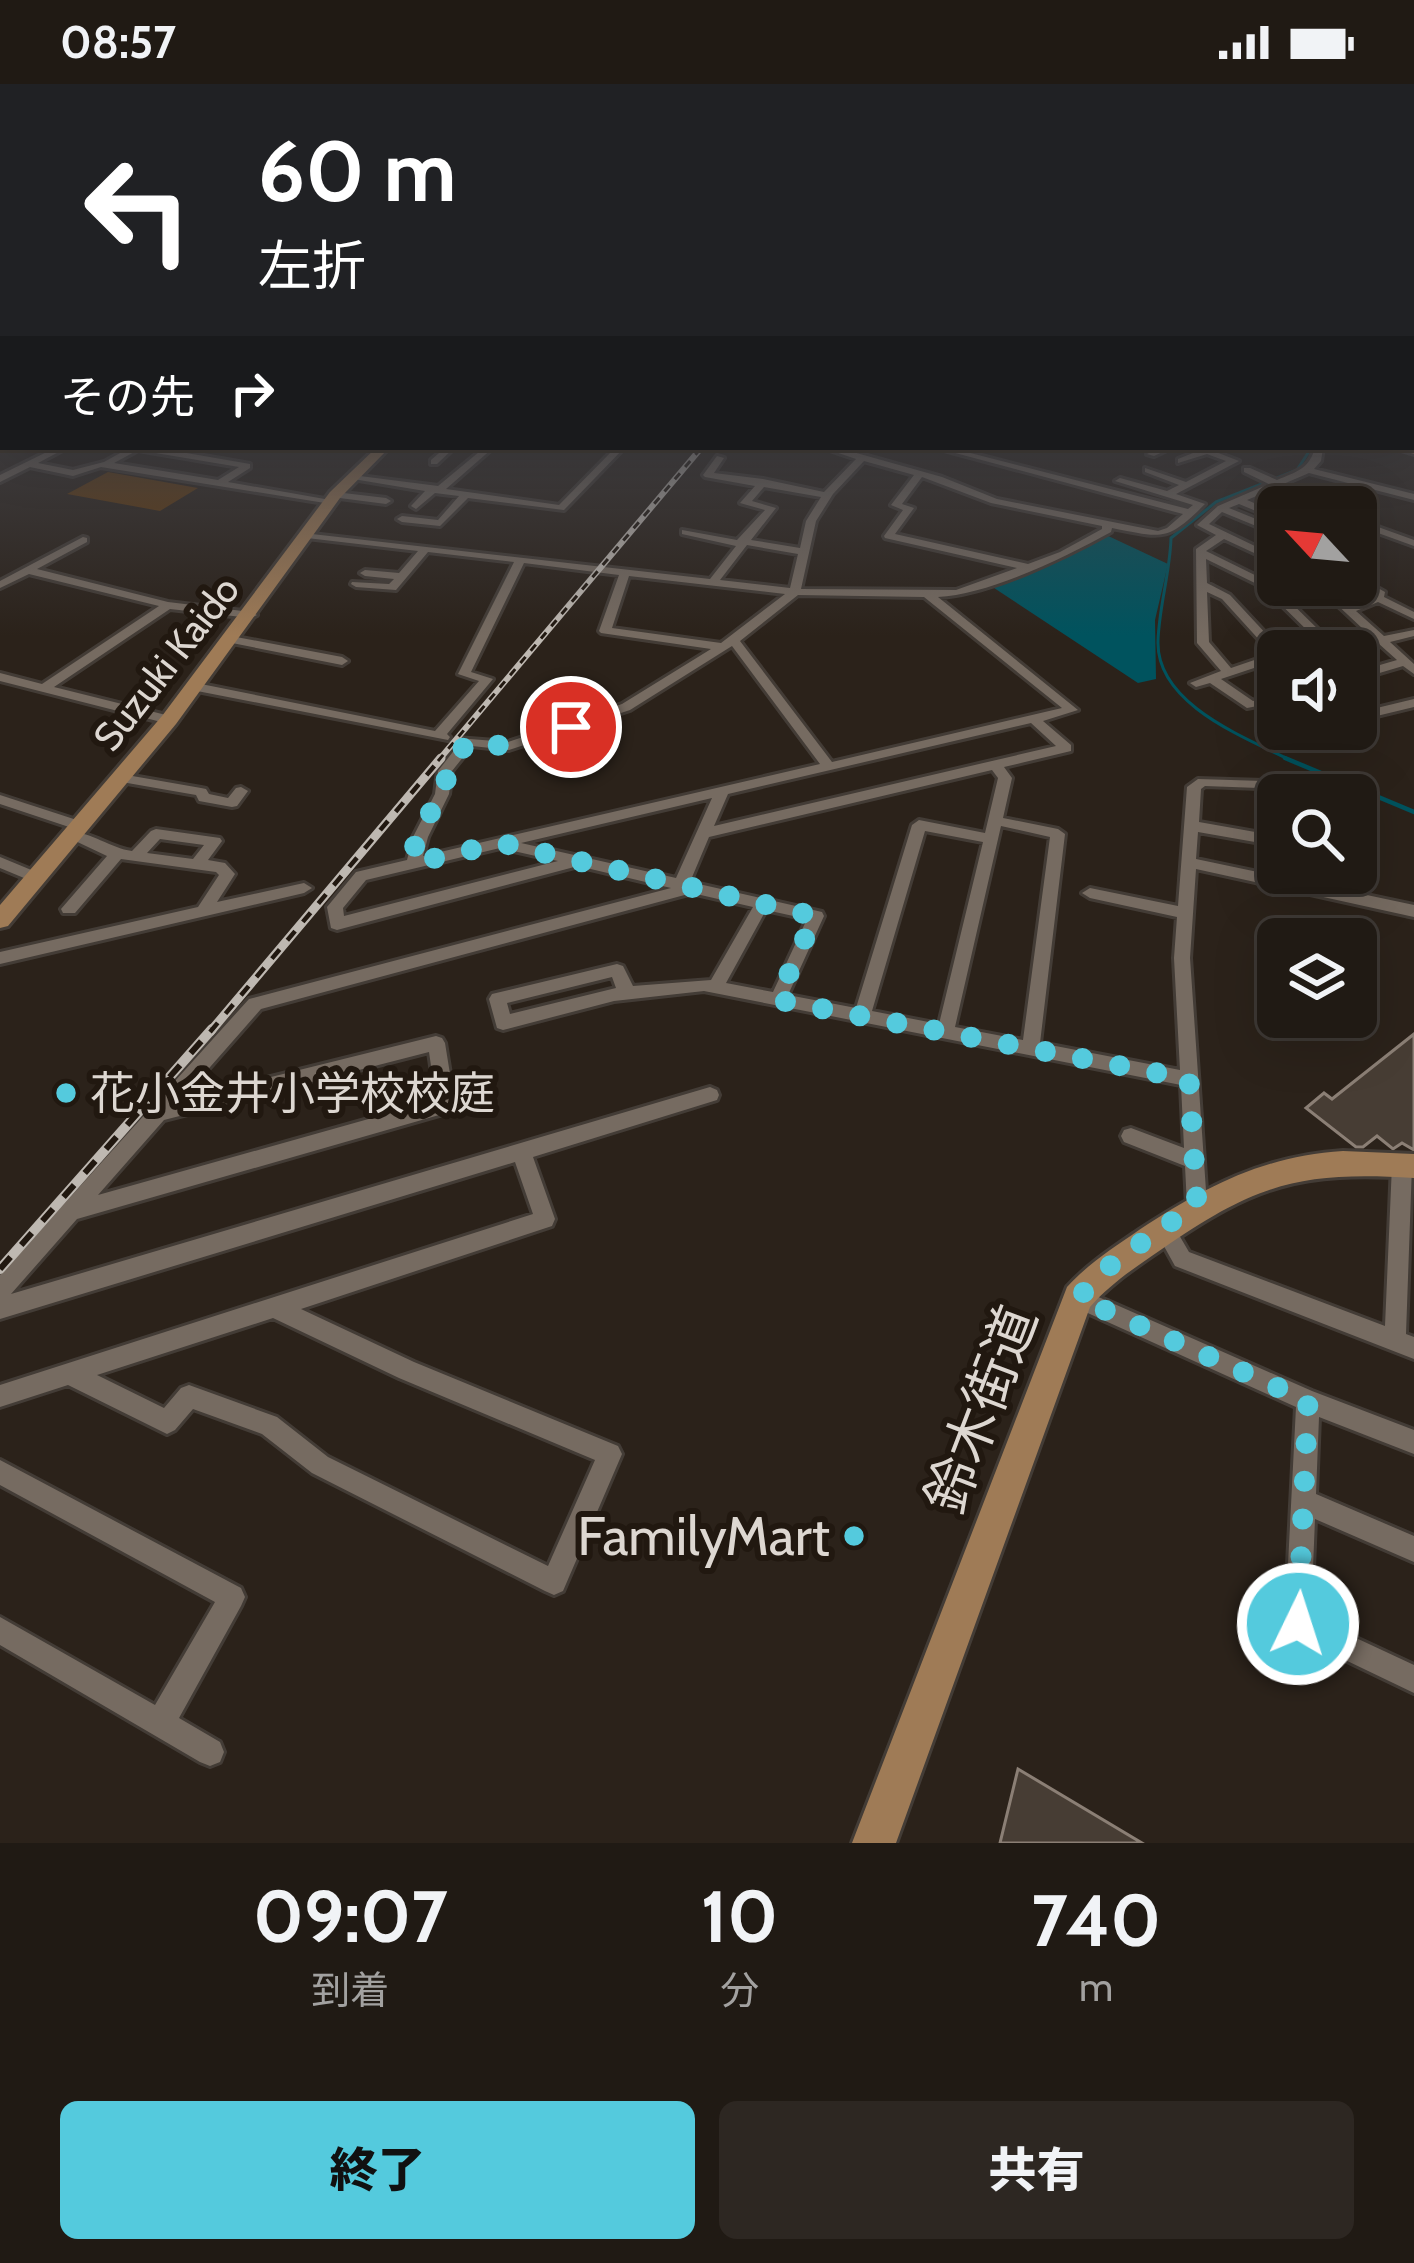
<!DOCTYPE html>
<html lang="ja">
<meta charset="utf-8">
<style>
body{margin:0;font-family:Cabin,"Noto Sans JP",sans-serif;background:#2d2722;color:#f1f3f6;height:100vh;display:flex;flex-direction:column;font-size:45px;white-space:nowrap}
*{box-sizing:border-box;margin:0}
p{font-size:39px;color:#a2a1a0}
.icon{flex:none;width:66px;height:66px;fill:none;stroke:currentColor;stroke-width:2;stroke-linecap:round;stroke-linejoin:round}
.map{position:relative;height:1759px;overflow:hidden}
.panel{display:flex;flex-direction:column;background:#201a14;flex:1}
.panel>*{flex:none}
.guide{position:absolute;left:0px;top:0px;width:1416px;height:366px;box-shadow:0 12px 48px #0002,0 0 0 3px #3d3834;background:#202124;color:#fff;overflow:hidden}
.needle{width:78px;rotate:296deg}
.tools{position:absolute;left:1257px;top:402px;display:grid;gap:24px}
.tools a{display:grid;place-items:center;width:120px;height:120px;border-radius:18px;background:#201a14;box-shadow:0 12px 48px #0002,0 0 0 3px #3d3834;font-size:60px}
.pin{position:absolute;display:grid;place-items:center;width:102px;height:102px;color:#fff;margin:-51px;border:6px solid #fff;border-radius:50%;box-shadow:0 3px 12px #0007}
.me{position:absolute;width:132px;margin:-66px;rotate:4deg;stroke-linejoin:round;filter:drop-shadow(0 0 9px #0008)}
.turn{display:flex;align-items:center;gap:42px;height:252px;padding:0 60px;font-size:54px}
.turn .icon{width:156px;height:156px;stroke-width:2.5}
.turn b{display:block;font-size:84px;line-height:102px}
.then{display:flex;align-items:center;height:114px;padding:0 60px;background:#0003;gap:24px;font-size:45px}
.eta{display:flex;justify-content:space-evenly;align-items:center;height:204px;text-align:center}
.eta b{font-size:72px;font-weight:800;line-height:84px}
.cta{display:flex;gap:24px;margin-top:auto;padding:24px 60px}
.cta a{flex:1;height:138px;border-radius:18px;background:#54cadd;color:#111;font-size:48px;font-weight:800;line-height:138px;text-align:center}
.cta a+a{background:#2d2722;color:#f1f3f6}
.status{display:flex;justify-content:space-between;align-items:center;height:84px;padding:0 60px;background:#201a14;direction:ltr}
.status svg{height:33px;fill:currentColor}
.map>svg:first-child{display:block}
</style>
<div class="status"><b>08:57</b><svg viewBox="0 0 49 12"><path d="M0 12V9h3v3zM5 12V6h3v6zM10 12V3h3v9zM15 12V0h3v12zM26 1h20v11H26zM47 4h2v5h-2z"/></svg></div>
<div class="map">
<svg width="1414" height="1759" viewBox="0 0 1414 1759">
<rect width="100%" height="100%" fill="#2b221a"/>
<!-- green -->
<path fill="#633a0c" d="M108,388L198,404L160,427L67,410Z"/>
<!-- water -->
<path fill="#00535e" d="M1104,450L1168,480L1155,536L1156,595L1138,599L988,500L1061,476Z"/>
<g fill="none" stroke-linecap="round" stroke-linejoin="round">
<!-- stream-far1 -->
<path stroke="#00535e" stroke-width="3" d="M1292,677C1244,653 1156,620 1158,557C1159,523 1170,489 1171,454L1216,418L1297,386L1312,363"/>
<!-- stream -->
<path stroke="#00535e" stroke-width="4.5" d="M1285,674L1414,728"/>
</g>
<!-- building -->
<g fill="#473d34" stroke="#8b7f75" stroke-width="3">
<path d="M1414,950V1066L1402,1059L1393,1065L1377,1052L1363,1063H1356L1306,1024L1324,1009L1332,1015Z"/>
<path d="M1018,1685L1142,1759H1000Z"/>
</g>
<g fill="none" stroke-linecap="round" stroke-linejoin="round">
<!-- street casing -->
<g stroke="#433c36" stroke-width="6">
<g id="street">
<path d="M57,363H68L38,379L73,386L104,378L131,363H152L250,380V384L228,398L336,417L331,420L101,383L73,392L30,383L0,398V391ZM138,366L239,383L218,396L114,379Z"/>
<path d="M446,363H455L437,380H431V376Z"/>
<path d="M485,363H494L446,405L559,421L616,363H625L564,426L468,414L440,442L402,438L397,435L402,432L438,436L459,412L435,409L416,425L411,422L425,407L347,394L352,391L438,402Z"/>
<path d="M821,363H835L942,393L997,415L1158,447L1167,444L1183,430L933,363H947L1188,425L1193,421L1115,397L1120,394L1167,407L1179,401L1145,388V384L1186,398L1226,377L1207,370L1178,379V375L1198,367L1191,363H1203L1239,377L1176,410L1205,420C1167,458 1163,454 1112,444L1111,448C1066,473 988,511 938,513L1078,626L1043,637L1071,661V667L1004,683L1012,694L1003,734L1058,745L1065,750L1040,959L1180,986L1174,874L1177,833L1090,814L1082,809L1090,804L1178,822L1187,703L1198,695L1333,699L1340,703L1333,707L1205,702L1201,705L1199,738L1278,752V762L1198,748L1196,775L1414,821V833L1196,785L1190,874L1207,1121L1204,1127L1197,1130L1190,1127L1187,1121L1185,1082L1124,1058L1121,1052L1124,1046L1131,1044L1184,1064L1181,1001L704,907L614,917L503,946L497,944L489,915L492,910L617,880L623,882L633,902L711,896L753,823L692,809L261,925L182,1015L436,952L442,954L445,959L455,1021L453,1027L77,1135L11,1210L710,1003L717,1006L719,1011L717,1016L533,1073L555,1135L552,1142L301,1225L414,1278L618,1362L622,1370L563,1507L554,1511L545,1507L312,1389L262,1350L193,1325L175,1346L167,1350L68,1301L0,1323V1301L533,1130L515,1078L0,1235V1191L249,915L671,804L578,782L337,846L331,844L327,823L356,788L407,776L413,753L435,710L438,687L459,660L455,657L457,654L508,658L622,620L711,565L601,549L599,547L619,491L524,479L471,588L493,595L447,650L450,653L448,656L192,606V600L196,599L435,647L479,597L458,590L514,478L428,468L396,506L356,503L351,500L352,498L389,500L394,495L365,492L360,489L365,486L399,489L418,467L307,454L303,453V449L710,495L736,462L682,450V446L737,456L765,426L740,419L755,402L705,393L703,391L717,372L724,374L714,389L763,395L824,408L856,375ZM864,377L914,391L891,421L903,426L884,452L885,454L1017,484L956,506L801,505L816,437L833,410ZM922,393L991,419L1102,442V445L1060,468L1028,480L895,450L914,424L902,420ZM764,403L821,413L806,437L800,464L751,456L776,424L752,417ZM747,461L798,470L790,504L720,496ZM629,492L785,510L721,559L612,544ZM798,511L924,513L1062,624L832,678L740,557ZM732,562L820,680L423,772L428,753L449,710L452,687L472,662L509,666L630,626ZM1031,639L1056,662L714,742L728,710ZM992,686L998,694L985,749L919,736L912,741L856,924L788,911L824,832L822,828L690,798L709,753ZM712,714L676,794L521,759ZM1001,742L1050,753L1023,956L955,943ZM925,747L983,758L939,940L872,927ZM500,764L558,777L344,832L343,824L366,796ZM766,826L807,835L773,908L726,899ZM612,893L616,904L510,930L507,919ZM429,968L436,1016L98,1111L164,1036ZM273,1234L399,1294L595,1376L548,1482L328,1373L277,1333L189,1301L181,1304L164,1324L97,1291Z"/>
<path d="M1161,363H1173L1154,372L1147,370Z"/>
<path d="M1315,363H1323L1321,377L1314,385L1414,410V416L1309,389L1274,404L1321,423H1307L1266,408L1247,416L1278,429V436L1239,420L1229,424L1278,444V451L1222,428L1209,440L1278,473V480L1224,455L1206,467L1271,499L1328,555L1363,545L1316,501H1327L1350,521L1375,511L1359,502V498H1367L1385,508L1384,513L1414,528V535L1378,518L1356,527L1384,552L1414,546V552L1390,558L1414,580V590L1403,582L1356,596V588L1397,576L1369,551L1309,567H1290L1318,557L1263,503L1206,475L1207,499L1230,511L1282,567H1278V576L1221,595L1253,617L1278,610V618L1247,624L1210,599L1196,603L1190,599L1221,587L1197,559L1196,465L1216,451L1197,441L1218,422L1269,400L1244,388V384H1250L1277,396C1296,388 1310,385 1315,363ZM1207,508L1222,515L1272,570L1231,584L1209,558Z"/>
<path d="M335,408L386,414L391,417L386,420L332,413V409Z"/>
<path d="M1356,435L1414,456V462L1356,441Z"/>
<path d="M83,453L87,454V458L37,485L168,518L251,528L257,531L251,534L170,525L54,603L174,633V639L169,640L0,597V589L42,600L159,522L29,490L0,504V497Z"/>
<path d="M1356,463L1376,471L1377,473L1372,476L1356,470Z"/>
<path d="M231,552L342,573L348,577L342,581L227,558V554Z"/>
<path d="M1414,615V623L1356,637V629Z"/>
<path d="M1296,645H1317L1284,657L1277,653Z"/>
<path d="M121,690L201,704L206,705L209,710L228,714L236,704L241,703L248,707L237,722L232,723L199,717L196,711L116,697L114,694Z"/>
<path d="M0,711L86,739L88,742L81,747L0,720Z"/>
<path d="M156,745L220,754L222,757L208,776L225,779L235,790L217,818L304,799L312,804L304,809L0,880V868L198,823L219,791L216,788L121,775L75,829H63L61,825L107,772L69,754L67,751L69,748C90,747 110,764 132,767L151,747ZM160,755L204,761L193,775L147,769Z"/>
<path d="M0,773L41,790L44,794L36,799L0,784Z"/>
<path d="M1402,1072L1409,1075L1412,1081L1406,1250L1414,1253V1275L1175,1182L1155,1146L1158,1139L1165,1137L1172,1139L1189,1168L1385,1242L1392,1081L1395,1075Z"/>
<path d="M1078,1204L1312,1307L1414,1346V1370L1319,1333L1316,1410L1414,1452V1478L1315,1435L1311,1533L1414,1581V1609L1289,1549L1285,1540L1296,1323L1070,1221L1067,1214L1070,1207Z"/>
<path d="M0,1376L241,1504L245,1513L241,1522L179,1634L220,1658L224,1668L220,1678L210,1682L200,1678L0,1561V1533L155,1621L215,1518L0,1401Z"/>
</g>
</g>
<!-- secondary casing -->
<g stroke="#433c36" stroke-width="6">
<g id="secondary">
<path d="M1414,362V370L1391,363H1413Z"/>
<path d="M377,363H390L340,414L176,640L8,842L0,844V821L162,632L330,408Z"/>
<path d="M1343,1067L1414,1070V1094C1300,1087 1256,1100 1162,1165C1136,1183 1111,1199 1090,1223L896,1759H852L1067,1203C1088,1180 1113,1164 1139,1146C1205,1103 1263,1072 1343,1067Z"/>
</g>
</g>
<!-- primary casing -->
<g stroke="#433c36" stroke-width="6">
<path id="primary" d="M3,348V356L0,357V349Z"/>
</g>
<!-- street -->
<use href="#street" fill="#766b61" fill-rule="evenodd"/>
<!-- secondary -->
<use href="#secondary" fill="#9f7b56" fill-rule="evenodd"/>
<!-- primary -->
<use href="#primary" fill="#c88b4b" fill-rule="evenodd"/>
<!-- rail-far2 casing -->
<g stroke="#beb8b1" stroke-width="6">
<path id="rail-far2" d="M438,677L702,363"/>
</g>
<!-- rail-far1 casing -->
<g stroke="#beb8b1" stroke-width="9">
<path id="rail-far1" d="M210,948L441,674"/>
</g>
<!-- rail casing -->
<g stroke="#beb8b1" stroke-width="10">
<path id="rail" d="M0,1185L212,945"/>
</g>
<!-- rail-far2 -->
<use href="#rail-far2" stroke="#211810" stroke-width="3" stroke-dasharray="8" stroke-linecap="butt"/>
<!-- rail-far1 -->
<use href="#rail-far1" stroke="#211810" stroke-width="4.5" stroke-dasharray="12" stroke-linecap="butt"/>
<!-- rail -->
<use href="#rail" stroke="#211810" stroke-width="6" stroke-dasharray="16" stroke-linecap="butt"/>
</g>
<!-- sky -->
<linearGradient id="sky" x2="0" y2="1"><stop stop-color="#18130e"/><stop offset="0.55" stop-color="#444449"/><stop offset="1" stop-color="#444449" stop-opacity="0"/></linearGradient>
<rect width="1414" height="552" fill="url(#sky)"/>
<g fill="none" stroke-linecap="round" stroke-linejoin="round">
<!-- route -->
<path stroke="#54cadd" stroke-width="21" stroke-dasharray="0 37.8" d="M571,643L508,662L467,659L445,688L447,702L415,754L414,779L501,759L815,832L777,916L1189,995L1197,1120L1114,1178L1078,1214L1308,1317L1298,1540"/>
</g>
<!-- markers -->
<g fill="#54cadd" stroke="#211810" stroke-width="4.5">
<circle cx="66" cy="1009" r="12"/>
<circle cx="854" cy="1452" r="12"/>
</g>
<g text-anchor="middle" stroke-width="12" stroke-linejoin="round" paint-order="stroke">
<!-- far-street labels -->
<g font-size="39" fill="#ddd7d1" stroke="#211810">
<text transform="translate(166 579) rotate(-52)" y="14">Suzuki Kaido</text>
</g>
<!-- poi labels -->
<g font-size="45" fill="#ddd7d1" stroke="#211810" text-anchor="start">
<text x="90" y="1025">花小金井小学校校庭</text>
</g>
<!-- near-street labels -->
<g font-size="54" fill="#ddd7d1" stroke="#211810">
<text transform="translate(981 1325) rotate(-69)" y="19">鈴木街道</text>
</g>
<!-- near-poi labels -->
<g font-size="54" fill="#ddd7d1" stroke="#211810" text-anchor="end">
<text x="830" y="1471">FamilyMart</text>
</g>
</g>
</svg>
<div class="tools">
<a><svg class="needle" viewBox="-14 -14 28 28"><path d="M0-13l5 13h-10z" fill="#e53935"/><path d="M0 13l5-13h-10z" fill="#a2a1a0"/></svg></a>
<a><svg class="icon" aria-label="sound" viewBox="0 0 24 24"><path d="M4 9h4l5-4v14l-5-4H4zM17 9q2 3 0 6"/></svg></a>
<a><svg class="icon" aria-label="search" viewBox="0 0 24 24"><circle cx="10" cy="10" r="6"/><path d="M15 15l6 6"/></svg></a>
<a><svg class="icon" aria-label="layers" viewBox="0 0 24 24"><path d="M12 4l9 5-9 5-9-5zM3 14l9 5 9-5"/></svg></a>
</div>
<div class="pin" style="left:571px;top:643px;background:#d93025"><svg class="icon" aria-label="arrive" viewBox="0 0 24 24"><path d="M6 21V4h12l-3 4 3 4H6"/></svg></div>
<svg class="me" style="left:1298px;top:1540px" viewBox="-20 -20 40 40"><circle r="17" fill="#54cadd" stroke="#fff" stroke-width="3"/><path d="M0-11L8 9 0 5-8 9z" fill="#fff"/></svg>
<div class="guide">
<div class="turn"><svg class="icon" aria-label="left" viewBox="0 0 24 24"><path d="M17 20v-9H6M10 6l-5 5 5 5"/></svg><div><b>60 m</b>左折</div></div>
<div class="then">その先<svg class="icon" aria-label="right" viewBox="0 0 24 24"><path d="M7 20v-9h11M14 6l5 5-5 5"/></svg></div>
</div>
</div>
<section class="panel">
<div class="eta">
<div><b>09:07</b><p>到着</p></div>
<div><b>10</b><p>分</p></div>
<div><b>740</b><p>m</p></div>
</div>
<div class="cta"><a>終了</a><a>共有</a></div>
</section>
